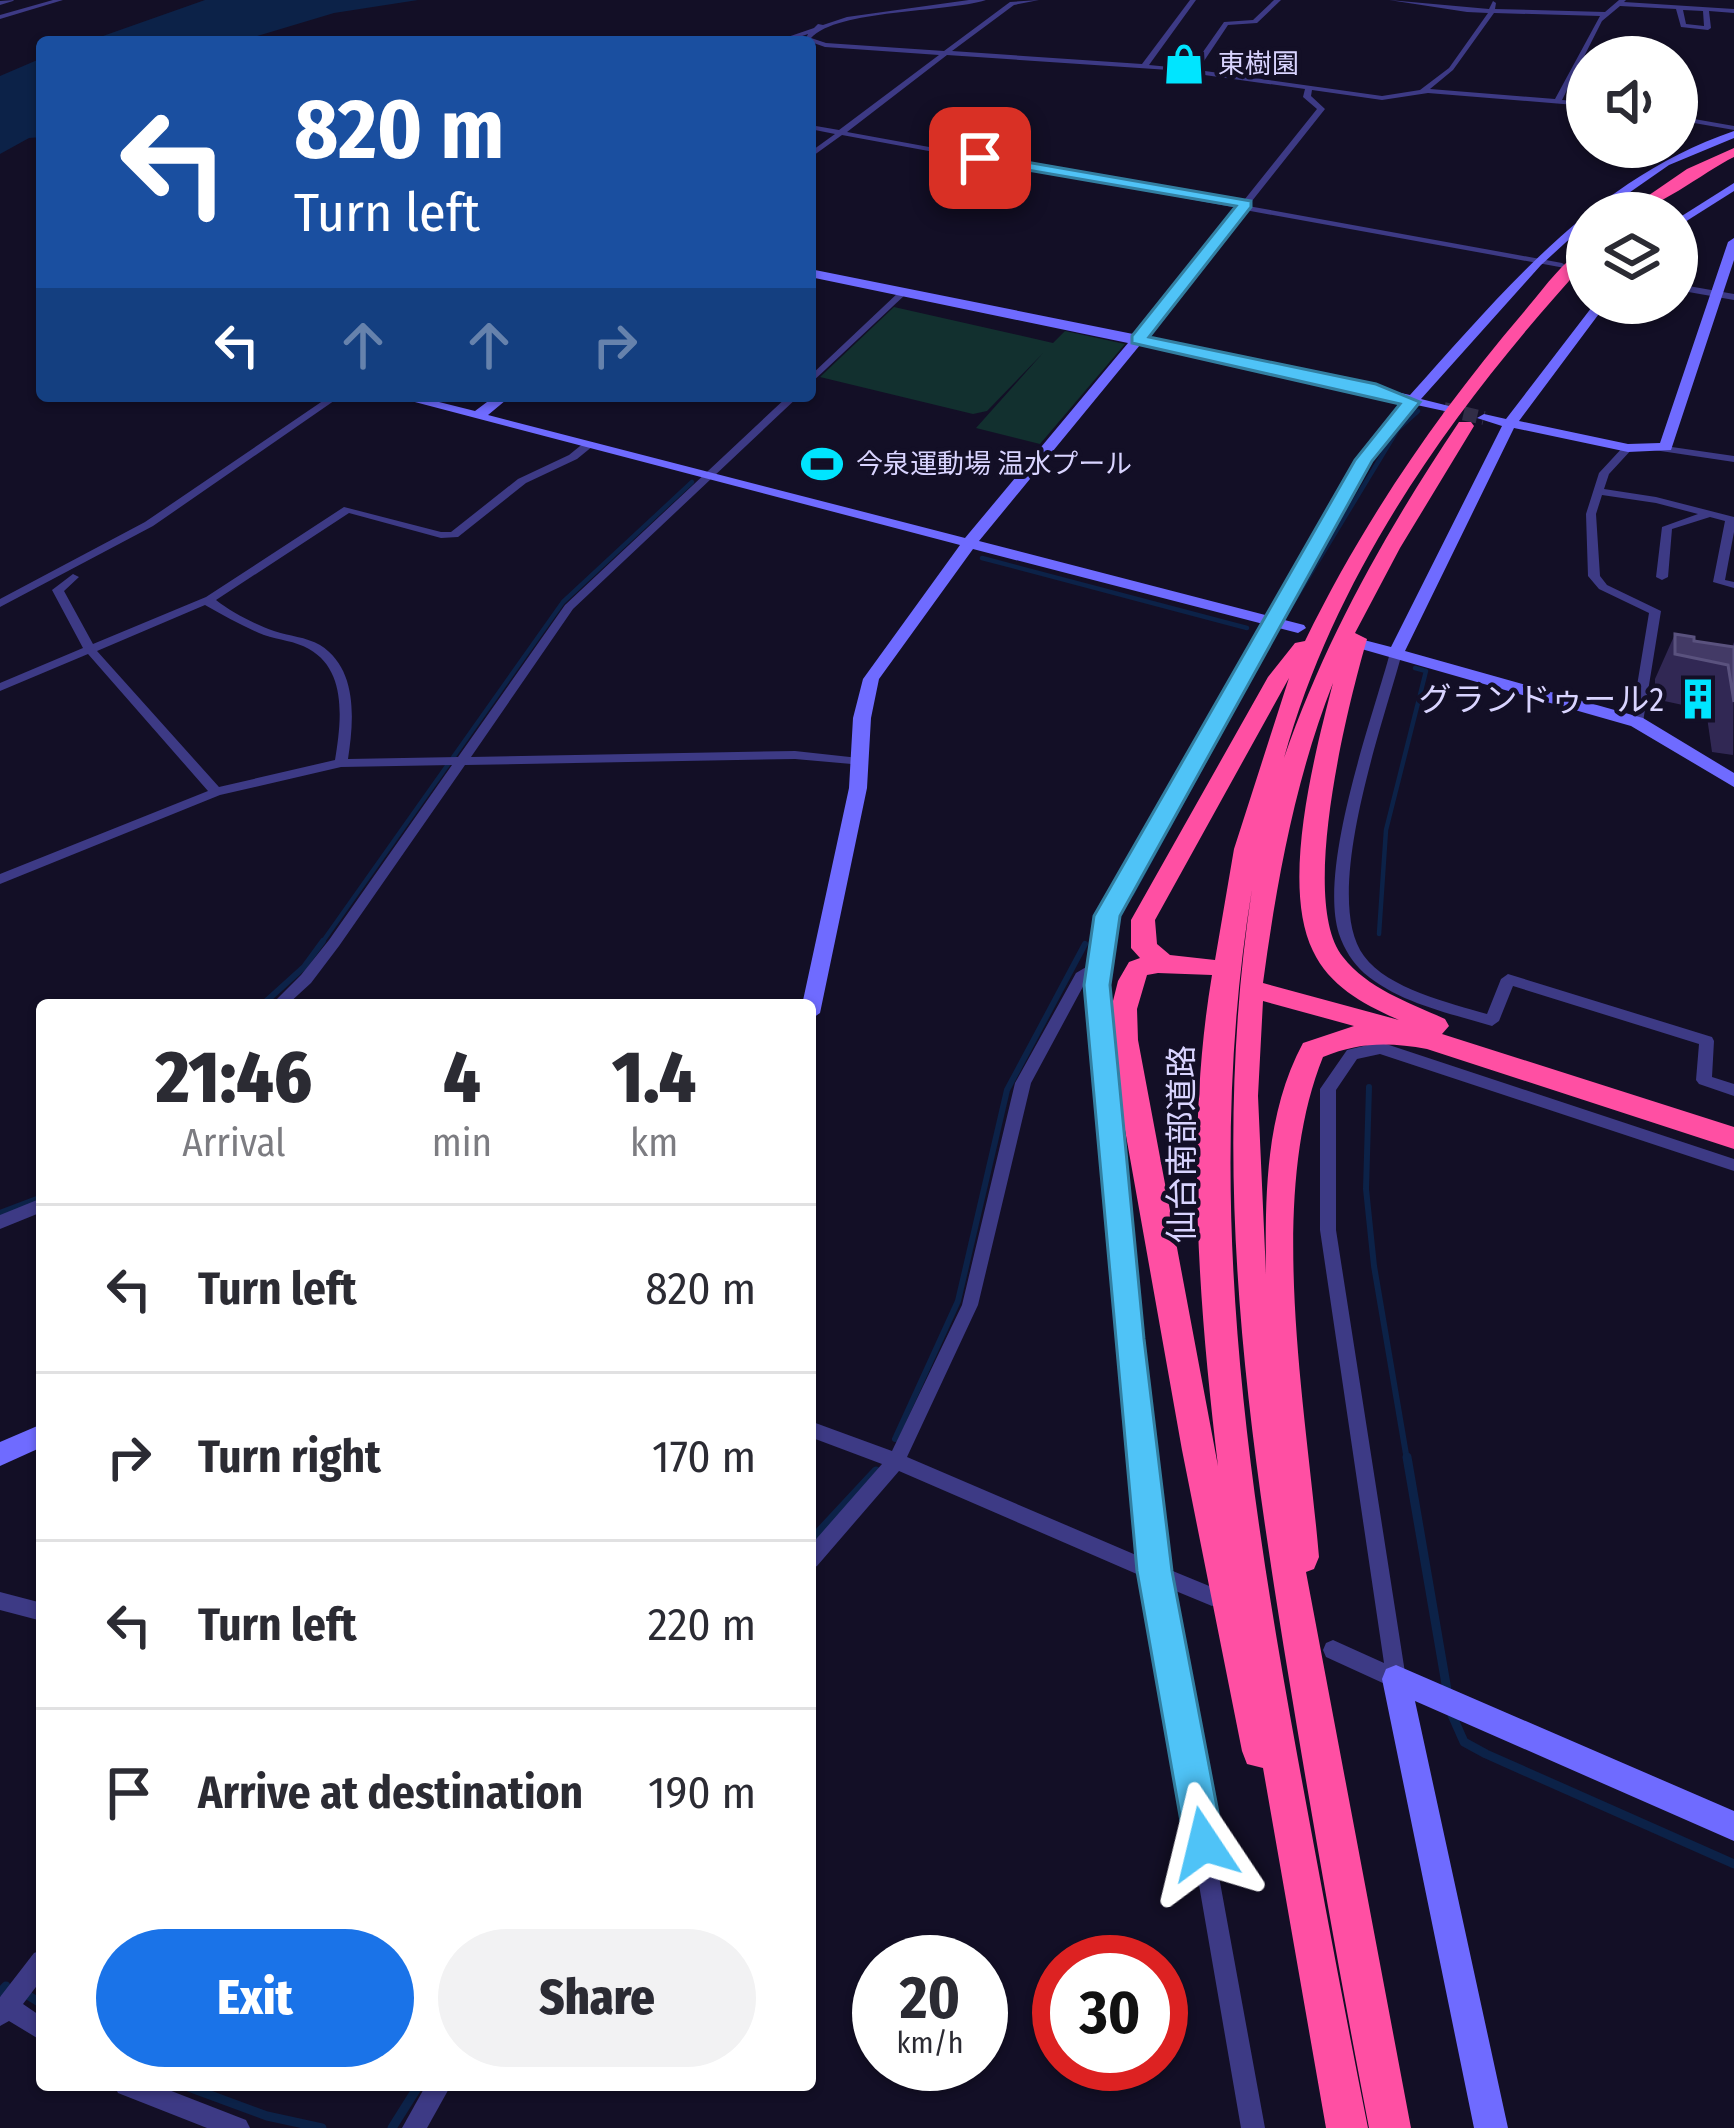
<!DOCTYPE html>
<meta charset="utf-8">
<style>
body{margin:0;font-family:"Fira Sans Condensed","Noto Sans JP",sans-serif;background:#f2f2f3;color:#2b2b33;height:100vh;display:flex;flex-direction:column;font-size:45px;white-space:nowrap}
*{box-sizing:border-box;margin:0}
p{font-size:39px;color:#7c7c81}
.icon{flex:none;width:66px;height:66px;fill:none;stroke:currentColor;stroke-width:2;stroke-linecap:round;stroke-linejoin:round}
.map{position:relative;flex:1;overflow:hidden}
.side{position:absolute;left:36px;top:999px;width:780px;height:1092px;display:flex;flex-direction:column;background:#fff;border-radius:12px;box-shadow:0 3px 9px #0004}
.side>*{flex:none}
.top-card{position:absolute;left:36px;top:36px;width:780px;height:366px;border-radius:12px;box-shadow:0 3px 9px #0004;background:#1a4fa0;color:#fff;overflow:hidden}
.buttons{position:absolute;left:1566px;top:36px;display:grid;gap:24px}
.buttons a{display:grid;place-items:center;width:132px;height:132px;border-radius:50%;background:#fff;box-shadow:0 3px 9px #0004;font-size:60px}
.speed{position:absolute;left:852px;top:1935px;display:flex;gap:24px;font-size:60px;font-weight:700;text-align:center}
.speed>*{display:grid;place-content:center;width:156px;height:156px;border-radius:50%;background:#fff;box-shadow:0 3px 9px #0004;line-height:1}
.speed small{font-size:30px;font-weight:400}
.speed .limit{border:18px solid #d22;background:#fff;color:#111}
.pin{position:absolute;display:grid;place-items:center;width:102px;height:102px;color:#fff;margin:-51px;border-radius:24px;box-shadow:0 6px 18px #0006}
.me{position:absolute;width:132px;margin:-66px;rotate:350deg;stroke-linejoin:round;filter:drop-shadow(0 0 9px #0008)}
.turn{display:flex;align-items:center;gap:42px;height:252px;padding:0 60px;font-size:54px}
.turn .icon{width:156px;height:156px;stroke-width:2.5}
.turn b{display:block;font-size:84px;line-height:102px}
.lanes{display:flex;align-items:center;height:114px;padding:0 60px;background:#0003;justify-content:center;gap:60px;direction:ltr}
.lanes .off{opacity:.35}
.eta{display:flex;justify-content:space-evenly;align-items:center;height:204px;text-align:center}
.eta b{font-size:72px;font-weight:800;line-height:84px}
.action{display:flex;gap:24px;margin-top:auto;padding:24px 60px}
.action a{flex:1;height:138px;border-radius:72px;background:#1a73e8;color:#fff;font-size:48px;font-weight:800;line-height:138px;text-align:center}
.action a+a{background:#f2f2f3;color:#2b2b33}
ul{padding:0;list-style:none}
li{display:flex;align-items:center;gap:36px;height:168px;padding:0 60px;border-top:3px solid #e1e1e2}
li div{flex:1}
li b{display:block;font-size:45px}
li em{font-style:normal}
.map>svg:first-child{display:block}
</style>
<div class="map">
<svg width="1734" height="2128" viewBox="0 0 1734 2128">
<rect width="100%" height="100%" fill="#130f26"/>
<!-- green -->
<path fill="#12302f" d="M894,307L1053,343L1065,331L1125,344L1040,444L976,428L1043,353L987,411L973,414L820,377Z"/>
<!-- water -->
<g fill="#0c2248">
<path d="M205,0H418L334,13L237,42H86Z"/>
<path d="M42,58V137L29,138L0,154V76Z"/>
</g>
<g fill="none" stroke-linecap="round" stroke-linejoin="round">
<!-- stream-far2 -->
<g stroke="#0c2248" stroke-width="4.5">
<path d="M982,558L1247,628"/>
<path d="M1289,609L1398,429L1418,411"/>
<path d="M1132,894L1270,642"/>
<path d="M1379,934L1386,830L1426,671L1415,668"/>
<path d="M321,944L563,602L692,482"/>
</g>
<!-- stream-far1 -->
<g stroke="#0c2248" stroke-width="6">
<path d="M262,1005L304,967L323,941"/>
<path d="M1369,1087L1366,1189L1374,1266L1407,1460"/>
<path d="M0,1213L42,1197"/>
<path d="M895,1439L958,1301L1007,1090L1085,944"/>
</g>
<!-- stream -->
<g stroke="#0c2248" stroke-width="9">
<path d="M1407,1457L1447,1690"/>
<path d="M810,1542L876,1471"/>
<path d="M1452,1715L1464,1742L1486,1754L1734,1864"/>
<path d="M0,1992L6,1986"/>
<path d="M29,1996L42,2004"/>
<path d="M183,2085L267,2116L322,2128"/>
<path d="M392,2128L419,2085"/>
</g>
<!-- secondary-tunnel -->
<path stroke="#312d47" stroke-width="14" stroke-dasharray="14 6" stroke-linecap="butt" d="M1444,409L1484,418"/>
<!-- street -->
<g fill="#3d3a85" fill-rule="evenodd">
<path d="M14,0L13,1L0,5V1Z"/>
<path d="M53,0H63L0,19V15Z"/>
<path d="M969,0H986C945,13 838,9 811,38L826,43L944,51L1010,2L1039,0L1014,5L952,51L1142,64L1190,0H1196L1149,65L1191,69L1224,22L1253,20L1274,0H1281L1257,23L1228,25L1198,70L1382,96L1420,90L1449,68L1488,13L1467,12L1389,0L1489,9L1493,1L1496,3L1495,9L1605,12L1619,0H1626L1624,2L1734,9V13L1709,11L1711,28L1708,30L1681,27L1676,9L1620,6L1602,21L1562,100L1587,102V106L1428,93L1382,100L1312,90L1311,96L1325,109L1248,206L1562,263L1566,266L1565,268L1245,210L1141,341L1138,342L1133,339L1135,337L1238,208L842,135L810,158V152L835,134L810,129V125L839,130L939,55L825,47L805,40L808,34L785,42L776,41L814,28L818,24L823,25L847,17ZM1683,10L1703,11L1704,26L1686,24ZM1494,13L1600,16L1555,99L1430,89L1453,70ZM947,55L1169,70L1305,89L1303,97L1317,109L1241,204L847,132Z"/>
<path d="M1677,116L1734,126V130L1677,120Z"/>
<path d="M1677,284L1734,294V300L1677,290Z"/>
<path d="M900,291L907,293L810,384V376Z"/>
<path d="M330,396H341L153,526L0,607V599L145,522Z"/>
<path d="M788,396H799L573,609L471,757L795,751L859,758L863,759V765L795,759L465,765L339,946L311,983L287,1005H271L301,975L329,940L452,765L341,767L220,795L0,884V874L208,791L88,654L0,691V683L83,648L52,590L73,574L79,577L64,591L93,644L206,597L344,507L441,532H451L518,479L569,455L585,442H593V446L577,459L526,483L458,537L441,538L349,513L216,600C231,612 254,624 274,631C289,636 306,637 320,645C358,669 354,720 348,759L458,757L565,605ZM205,605C224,616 244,627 264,635C279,640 295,641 309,649C348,671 341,723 335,760L219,787L97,651Z"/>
<path d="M1408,400L1416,402L1369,461L1114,916L1104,985L1163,1567L1219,1590L1222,1597L1219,1604L1212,1606L1166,1587L1265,2128H1241L1146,1578L899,1471L817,1566L810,1569V1546L882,1464L810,1437V1421L892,1451L962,1305L1015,1083L1076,973L1093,963L1100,916L1359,460ZM1091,978L1090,985L1143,1558L907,1457L978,1305L1031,1083L1086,981Z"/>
<path d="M1658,445L1734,456V462L1654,450V446Z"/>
<path d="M1624,446L1633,448L1609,474L1604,489L1656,497L1734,517V532L1725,580L1734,582V588L1713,582L1725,521L1710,517L1672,529L1668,577L1662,580L1656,577L1662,527L1698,514L1656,503L1602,495L1596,514L1600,576L1607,585L1661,611L1643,722L1637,726L1631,722L1649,613L1599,589L1588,576L1586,514L1599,473Z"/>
<path d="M1396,649L1402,653C1384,721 1320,897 1364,956C1388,989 1450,1003 1487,1014L1501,979L1508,974L1712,1037L1714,1041L1712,1077L1734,1084V1096L1699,1084L1696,1080L1699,1044L1513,986L1499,1021L1492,1026C1449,1013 1399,1003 1364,973C1353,963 1344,949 1339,934C1318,868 1371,722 1390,653Z"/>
<path d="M1380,1042L1734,1159V1171L1380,1054L1357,1059L1336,1090V1230L1406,1679L1403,1686L1396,1689L1326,1657L1323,1650L1326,1643L1333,1640L1384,1663L1320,1230V1089L1347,1050Z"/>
<path d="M42,1198V1212L0,1229V1215Z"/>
<path d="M0,1592L42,1603V1621L0,1610Z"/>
<path d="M42,1950V1979L23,2004L42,2017V2041L9,2021L0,2026V1997L34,1953Z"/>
<path d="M114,2085H156L246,2120L250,2128H207L118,2093Z"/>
<path d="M426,2085H451L427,2128H402Z"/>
</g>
<!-- secondary -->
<g fill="#6f6bff" fill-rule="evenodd">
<path d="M1734,131V138L1669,165L1600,213H1587V223L1541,265L1421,399L1449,406V412L1140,345L979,541L1304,625L1306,628L1298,633L973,549L879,679L871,718L867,788L820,1013L810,1020V1005H802L849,788L853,718L863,679L960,545L392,396H415L475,411L495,396H511L488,415L965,538L1128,343L810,277V269L1138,335L1410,395C1506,289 1594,179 1734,131Z"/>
<path d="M1734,183V191L1677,227V219Z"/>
<path d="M1734,238V260L1671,450L1628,452L1514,428L1405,651L1643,718L1734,773V787L1631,726L1358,648L1356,645L1364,640L1391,647L1502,426L1477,418L1484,414L1506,419L1595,303H1607L1519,421L1628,444L1660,443L1728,242Z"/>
<path d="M42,1424V1447L0,1466V1442Z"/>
<path d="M1396,1665L1734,1811V1841L1415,1701L1508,2128H1474L1382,1679L1386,1669Z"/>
</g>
<!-- highway -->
<g fill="#ff4fa3" fill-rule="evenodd">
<path d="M1734,148V157C1703,172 1654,213 1623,213L1687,169Z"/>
<path d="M1587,247V261C1456,405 1337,568 1284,758C1326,637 1388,528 1459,422H1471L1474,426L1400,548L1355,633L1367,639C1348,705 1298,901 1343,957C1368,989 1410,1003 1445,1019L1449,1026L1442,1034L1734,1127V1149L1427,1049C1389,1042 1359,1042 1323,1057C1266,1198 1306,1406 1319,1557L1314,1569L1306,1572L1411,2128H1369C1340,1977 1313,1825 1288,1673C1244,1404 1211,1161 1252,889C1204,1182 1244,1464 1297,1754C1320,1879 1343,2003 1368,2128H1326L1263,1768L1247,1764L1242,1751L1182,1450L1117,1085L1111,1009L1118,981L1129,962L1140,958L1131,948V920L1268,677L1295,643L1305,641C1363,522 1437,414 1523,313C1541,292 1563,260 1587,247ZM1289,678L1234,849L1215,960L1170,955L1157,944L1155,920ZM1333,683C1315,753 1280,884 1313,951C1330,987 1365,1005 1399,1020L1263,983C1277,880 1295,780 1333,683ZM1158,973L1212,975C1185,1135 1199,1306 1218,1466L1138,1040L1137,1009L1147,975ZM1263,1001L1354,1026L1303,1043C1265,1114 1265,1196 1266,1274L1258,1096Z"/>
</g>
</g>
<!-- wall -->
<path fill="#312854" d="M1675,634L1694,641L1732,647L1734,642L1733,755L1712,752L1706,710L1655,699V679Z"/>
<!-- building -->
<path fill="#433a66" stroke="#5a527e" stroke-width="3" d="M1675,634L1694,637V641L1734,647V702L1728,665L1675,654Z"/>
<!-- route -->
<path fill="#4fc3f7" stroke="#337fa1" stroke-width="3" d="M980,154L1251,201V207L1149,337L1376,384L1420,402L1372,461L1120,916L1110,985L1144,1339L1172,1571L1224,1844L1218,1858L1204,1863L1191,1858L1185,1844L1137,1571L1084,985L1094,916L1355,460L1400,404L1132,343V336L1236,206L975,161Z"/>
<!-- icons -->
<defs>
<g id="shop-bare" transform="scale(3.24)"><path d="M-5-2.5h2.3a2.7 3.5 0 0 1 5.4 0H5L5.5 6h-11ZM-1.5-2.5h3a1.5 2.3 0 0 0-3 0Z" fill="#00e5ff" stroke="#130f26" stroke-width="2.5" paint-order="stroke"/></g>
<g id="stadium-bare" transform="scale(3.24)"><path d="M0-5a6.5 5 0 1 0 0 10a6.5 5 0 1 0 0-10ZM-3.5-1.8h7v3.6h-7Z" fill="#00e5ff" stroke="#130f26" stroke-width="2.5" paint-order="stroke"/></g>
<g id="building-bare" transform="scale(3.24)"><path d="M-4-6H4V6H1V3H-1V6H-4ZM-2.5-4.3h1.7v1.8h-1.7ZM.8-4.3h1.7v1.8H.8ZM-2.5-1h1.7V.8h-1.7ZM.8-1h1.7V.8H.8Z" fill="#00e5ff" stroke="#130f26" stroke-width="2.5" paint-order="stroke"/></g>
</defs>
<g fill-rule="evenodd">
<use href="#shop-bare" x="1184" y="64"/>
<use href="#stadium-bare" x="822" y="464"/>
<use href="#building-bare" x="1698" y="699"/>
</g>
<g text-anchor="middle" stroke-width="9" stroke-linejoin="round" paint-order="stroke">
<!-- far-poi labels -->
<g font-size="27" fill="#d9d4ff" stroke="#130f26" text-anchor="start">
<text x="1218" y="73">東樹園</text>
<text x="856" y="473">今泉運動場 温水プール</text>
</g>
<!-- poi labels -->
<g font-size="33" fill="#d9d4ff" stroke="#130f26" text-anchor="end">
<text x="1664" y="711">グランドゥール2</text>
</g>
<!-- street labels -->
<g font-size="33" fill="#d9d4ff" stroke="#130f26">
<text transform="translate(1181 1144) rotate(-90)" y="12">仙台南部道路</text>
</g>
</g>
</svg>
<div class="buttons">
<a><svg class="icon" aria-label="sound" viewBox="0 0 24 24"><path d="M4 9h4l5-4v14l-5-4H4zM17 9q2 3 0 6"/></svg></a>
<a><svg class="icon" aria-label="layers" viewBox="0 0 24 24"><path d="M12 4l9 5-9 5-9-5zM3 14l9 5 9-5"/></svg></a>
</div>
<div class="speed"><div>20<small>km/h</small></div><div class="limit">30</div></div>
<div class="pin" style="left:980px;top:158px;background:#d93025"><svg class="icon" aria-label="arrive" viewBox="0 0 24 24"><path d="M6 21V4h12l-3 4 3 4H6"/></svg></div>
<svg class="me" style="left:1204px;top:1844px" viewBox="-20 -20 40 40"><path d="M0-17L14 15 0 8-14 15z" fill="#4fc3f7" stroke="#fff" stroke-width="4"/></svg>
<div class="top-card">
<div class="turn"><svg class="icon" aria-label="left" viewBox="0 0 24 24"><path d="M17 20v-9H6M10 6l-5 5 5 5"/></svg><div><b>820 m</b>Turn left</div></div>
<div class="lanes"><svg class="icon" aria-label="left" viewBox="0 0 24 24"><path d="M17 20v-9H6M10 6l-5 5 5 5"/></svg><svg class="icon off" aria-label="ahead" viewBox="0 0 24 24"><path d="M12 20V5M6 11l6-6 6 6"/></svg><svg class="icon off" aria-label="ahead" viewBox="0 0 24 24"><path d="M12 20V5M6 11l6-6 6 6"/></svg><svg class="icon off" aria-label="right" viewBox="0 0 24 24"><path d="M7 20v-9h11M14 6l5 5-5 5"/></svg></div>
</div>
<section class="side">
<div class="eta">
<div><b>21:46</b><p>Arrival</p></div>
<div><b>4</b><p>min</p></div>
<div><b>1.4</b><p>km</p></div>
</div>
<ul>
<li><svg class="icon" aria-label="left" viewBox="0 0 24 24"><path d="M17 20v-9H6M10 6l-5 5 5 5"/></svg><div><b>Turn left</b></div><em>820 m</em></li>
<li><svg class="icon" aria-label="right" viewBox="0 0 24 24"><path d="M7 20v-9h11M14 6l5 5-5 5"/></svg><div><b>Turn right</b></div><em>170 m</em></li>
<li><svg class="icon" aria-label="left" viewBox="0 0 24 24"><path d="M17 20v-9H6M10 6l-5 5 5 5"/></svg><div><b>Turn left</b></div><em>220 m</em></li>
<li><svg class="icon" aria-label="arrive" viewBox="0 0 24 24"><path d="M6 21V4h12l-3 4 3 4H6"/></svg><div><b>Arrive at destination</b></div><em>190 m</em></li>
</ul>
<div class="action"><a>Exit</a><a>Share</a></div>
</section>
</div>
